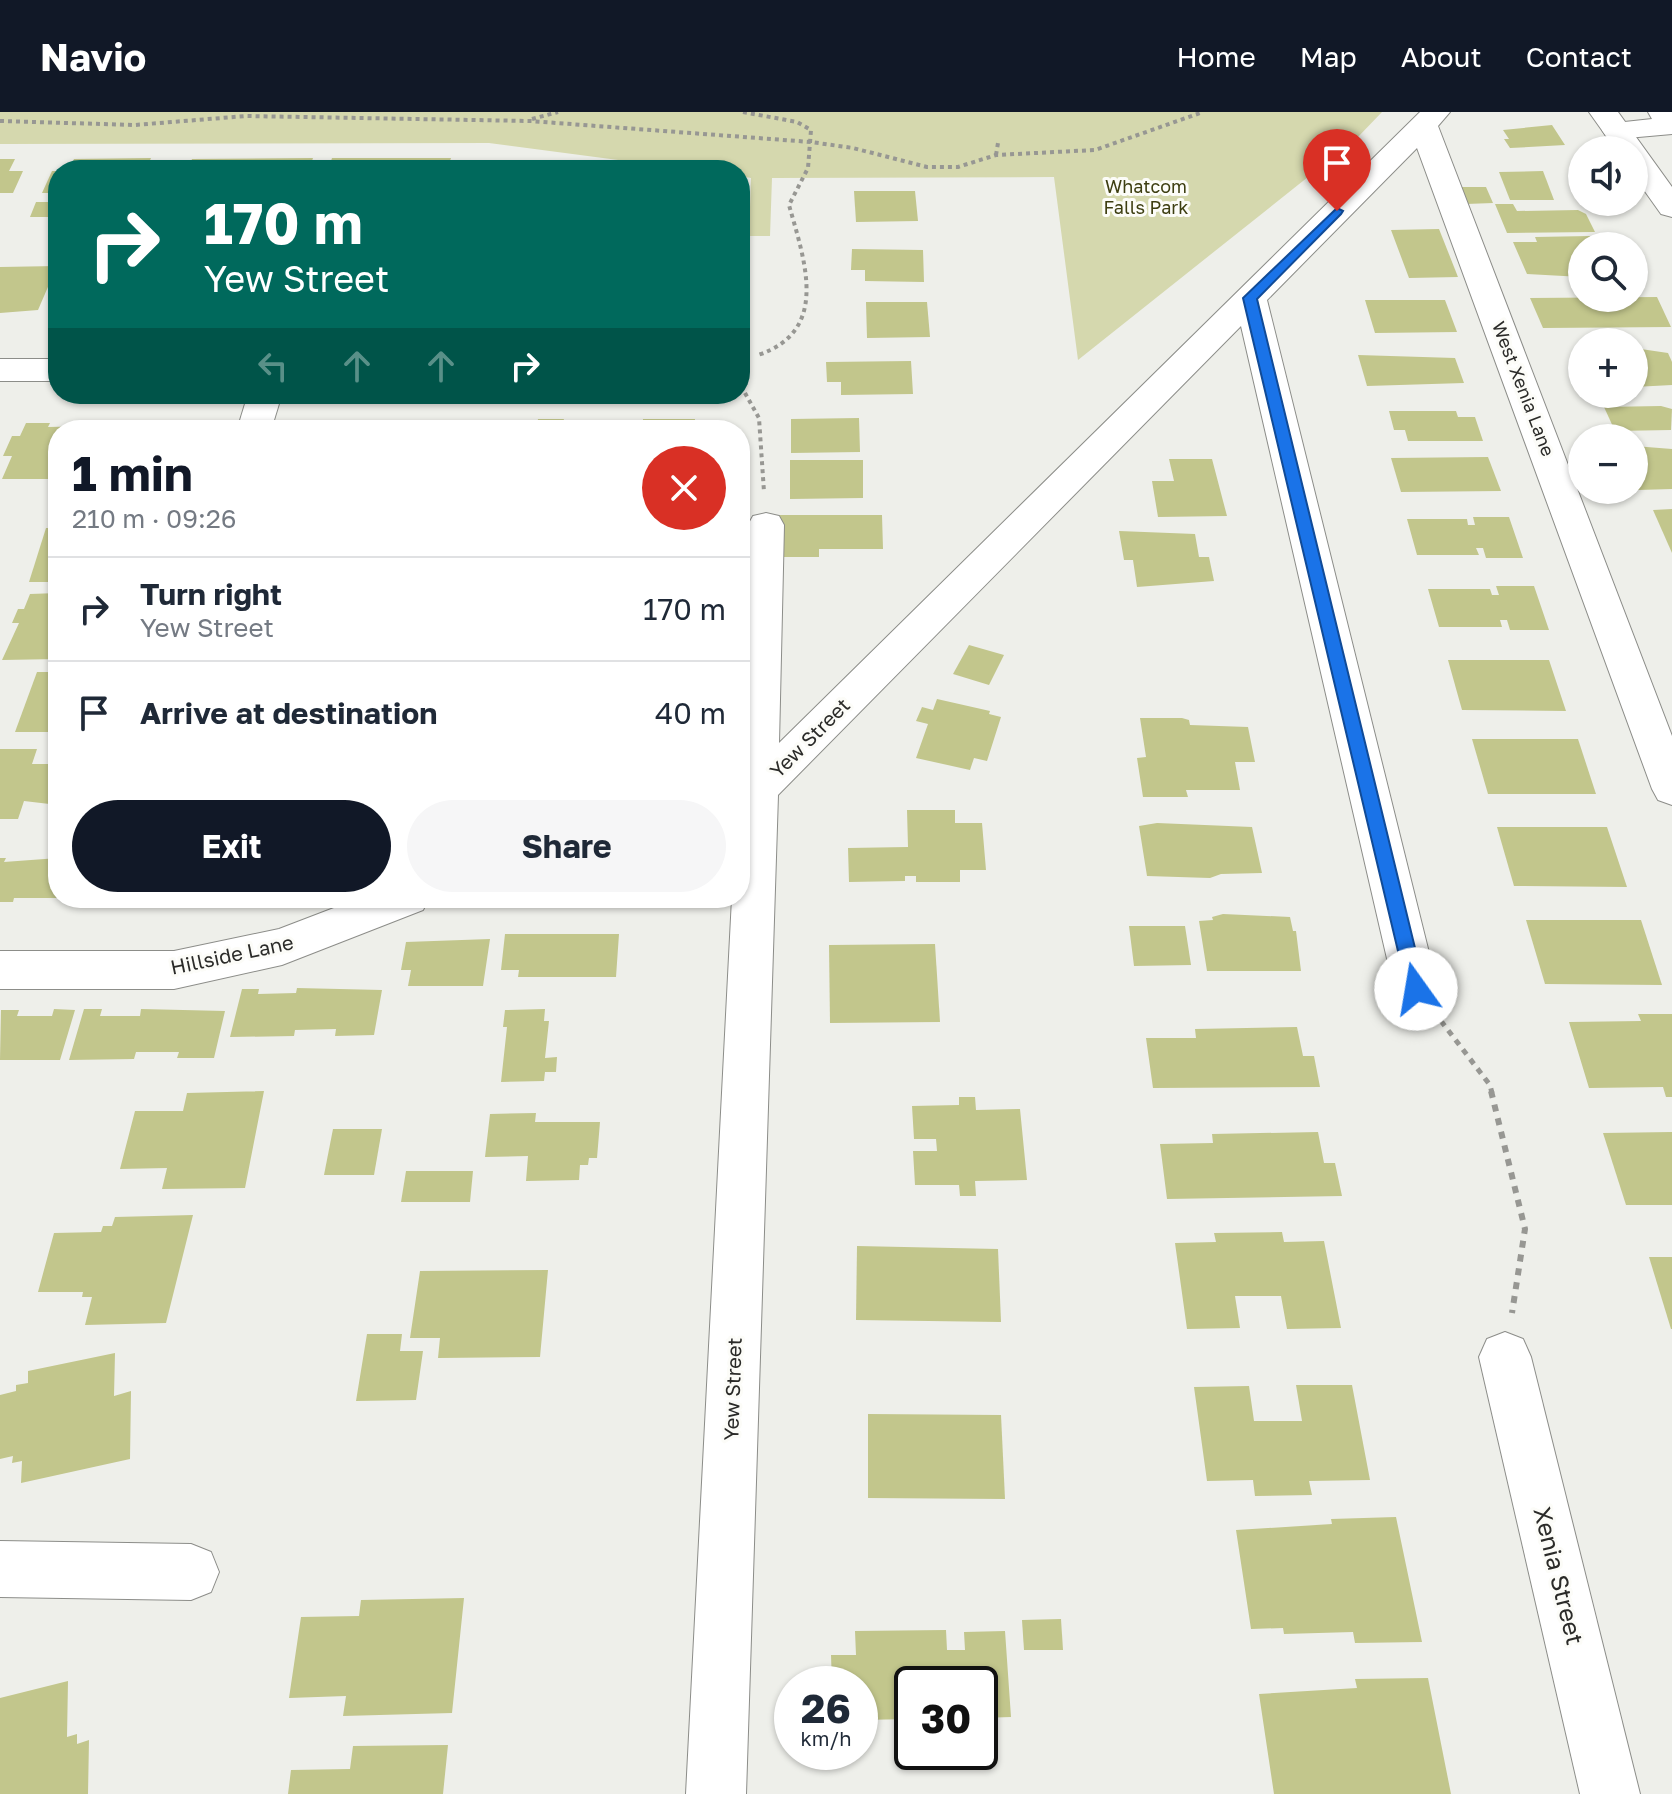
<!DOCTYPE html>
<meta charset="utf-8">
<style>
body{margin:0;font-family:"Golos Text",sans-serif;background:#f6f6f7;color:#1f2937;height:100vh;display:flex;flex-direction:column;font-size:30px;white-space:nowrap}
*{box-sizing:border-box;margin:0}
p{font-size:26px;color:#747a83}
.icon{flex:none;width:44px;height:44px;fill:none;stroke:currentColor;stroke-width:2;stroke-linecap:round;stroke-linejoin:round}
.map{position:relative;flex:1;overflow:hidden}
.details{position:absolute;left:48px;top:308px;width:702px;height:488px;display:flex;flex-direction:column;background:#fff;border-radius:32px;box-shadow:0 2px 6px #0004}
.details>*{flex:none}
.guide{position:absolute;left:48px;top:48px;width:702px;height:244px;border-radius:32px;box-shadow:0 2px 6px #0004;background:#00695c;color:#fff;overflow:hidden}
.buttons{position:absolute;left:1568px;top:24px;display:grid;gap:16px}
.buttons a{display:grid;place-items:center;width:80px;height:80px;border-radius:50%;background:#fff;box-shadow:0 2px 6px #0004;font-size:40px}
.speed{position:absolute;left:774px;top:1554px;display:flex;gap:16px;font-size:40px;font-weight:700;text-align:center}
.speed>*{display:grid;place-content:center;width:104px;height:104px;border-radius:50%;background:#fff;box-shadow:0 2px 6px #0004;line-height:1}
.speed small{font-size:20px;font-weight:400}
.speed .limit{border:4px solid #111;border-radius:12px;background:#fff;color:#111}
.pin{position:absolute;display:grid;place-items:center;width:68px;height:68px;color:#fff;margin:-82px -34px;border-radius:50% 50% 50% 0;rotate:-45deg;box-shadow:0 0 8px #0007}
.pin .icon{rotate:45deg}
.me{position:absolute;width:88px;margin:-44px;rotate:347deg;stroke-linejoin:round;filter:drop-shadow(0 0 6px #0008)}
.turn{display:flex;align-items:center;gap:28px;height:168px;padding:0 24px;font-size:36px}
.turn .icon{width:104px;height:104px;stroke-width:2.5}
.turn b{display:block;font-size:56px;line-height:68px}
.lanes{display:flex;align-items:center;height:76px;padding:0 24px;background:#0003;justify-content:center;gap:40px;direction:ltr}
.lanes .off{opacity:.35}
.round{display:grid;place-items:center;flex:none;width:84px;height:84px;border-radius:42px;background:#f6f6f7}
.overview{display:flex;align-items:center;justify-content:space-between;height:136px;padding:0 24px}
h1{font-size:48px;font-weight:700;line-height:60px;color:#111827}
.cta{display:flex;gap:16px;margin-top:auto;padding:16px 24px}
.cta a{flex:1;height:92px;border-radius:48px;background:#111827;color:#fff;font-size:32px;font-weight:700;line-height:92px;text-align:center}
.cta a+a{background:#f6f6f7;color:#1f2937}
ul{padding:0;list-style:none}
li{display:flex;align-items:center;gap:24px;height:104px;padding:0 24px;border-top:2px solid #e0e1e3}
li div{flex:1}
li b{display:block;font-size:30px}
li em{font-style:normal}
header{display:flex;align-items:center;gap:48px;box-sizing:border-box;height:112px;padding:0 40px;background:#111827;color:#fff}
header strong{font-size:38px}
nav{display:flex;gap:44px;margin-inline-start:auto;font-size:28px}
.map>svg:first-child{display:block}
</style>
<header>
<strong>Navio</strong>
<nav><a>Home</a><a>Map</a><a>About</a><a>Contact</a></nav>
</header>
<div class="map">
<svg width="1672" height="1682" viewBox="0 0 1672 1682">
<rect width="100%" height="100%" fill="#eeefea"/>
<!-- green -->
<path fill="#d5d8ae" d="M0,0H1382L1357,26L1078,248L1054,65L772,66L770,124H749L751,66L740,64V58H694L489,31L0,32Z"/>
<!-- building -->
<g fill="#c2c68c">
<path d="M1552,13L1565,33L1510,36L1504,27H1509L1503,18Z"/>
<path d="M151,46L146,58H69L74,47Z"/>
<path d="M313,46L309,58H188L192,47Z"/>
<path d="M332,46H451L447,58H328Z"/>
<path d="M0,47H15L9,59H23L13,81H0Z"/>
<path d="M492,50L490,58H460L461,51Z"/>
<path d="M52,59H58V81H42Z"/>
<path d="M1543,59L1554,88H1510L1499,60Z"/>
<path d="M1460,75H1486L1493,91L1466,92Z"/>
<path d="M854,79H915L918,109L856,110Z"/>
<path d="M36,90H58V105H30Z"/>
<path d="M1495,92H1513L1517,99L1578,98L1586,102L1595,120L1507,121Z"/>
<path d="M1439,117L1458,165L1409,166L1391,118Z"/>
<path d="M1590,124L1595,134H1582V165L1527,162L1513,130H1537L1535,125Z"/>
<path d="M852,137L923,138L924,170L865,169V158H851Z"/>
<path d="M57,154L38,198L0,201V155Z"/>
<path d="M1657,185L1671,215L1543,216L1530,186Z"/>
<path d="M1365,188H1445L1457,220L1375,221Z"/>
<path d="M866,190H927L930,225L867,226Z"/>
<path d="M1634,236L1668,241L1672,250V273L1634,275Z"/>
<path d="M1358,243L1455,246L1464,271L1367,274Z"/>
<path d="M911,249L913,282L841,283V270H827L826,250Z"/>
<path d="M1661,294L1672,297L1671,318L1615,319L1604,295Z"/>
<path d="M1389,299H1456L1458,305H1475L1483,329H1408L1405,318H1394Z"/>
<path d="M859,306L860,340L791,341V307Z"/>
<path d="M538,307H564L563,310L606,311L605,318H536Z"/>
<path d="M643,307H695L694,318H642Z"/>
<path d="M26,311H50L48,315L93,314L92,318H58V367H2L12,344H3L12,324H20Z"/>
<path d="M415,312H478L477,318H413Z"/>
<path d="M322,313H377L376,318H321Z"/>
<path d="M1634,334L1672,337V377L1638,378L1634,368Z"/>
<path d="M1488,345L1501,379L1401,380L1391,346Z"/>
<path d="M1169,347H1212L1227,404L1158,405L1152,369H1174Z"/>
<path d="M790,348H863V386L790,387Z"/>
<path d="M1672,397V441L1653,398Z"/>
<path d="M767,403H882L883,437H819V445H766Z"/>
<path d="M1473,405H1509L1523,446H1486L1483,436H1476L1479,443H1417L1407,407H1467L1468,413H1475Z"/>
<path d="M46,416H58V470H29Z"/>
<path d="M1119,419L1195,422L1199,445H1209L1214,469L1137,475L1133,448H1124Z"/>
<path d="M1496,474H1534L1549,518H1510L1507,508H1500L1502,515H1439L1428,477H1490L1492,483H1499Z"/>
<path d="M58,481V547L2,548L19,511H12L18,497H24L30,482Z"/>
<path d="M969,533L1004,543L989,573L953,562Z"/>
<path d="M1448,548H1549L1566,599L1462,598Z"/>
<path d="M37,560H58V620H15Z"/>
<path d="M937,587L990,599L989,602L1001,605L987,649L974,646L970,658L916,646L928,612L916,609L922,595L933,598Z"/>
<path d="M1140,606H1182L1189,608L1190,613L1248,615L1255,650H1235L1240,678H1186L1188,685H1143L1137,646L1146,645Z"/>
<path d="M1472,627H1578L1596,682H1488Z"/>
<path d="M0,637H37L32,652H58V693L24,689L18,707H0Z"/>
<path d="M907,698H955V711H982L986,758H960V770H916V764H905V769L849,770L848,736L908,735Z"/>
<path d="M1157,711L1252,715L1262,761L1221,762L1210,766L1147,764L1139,714Z"/>
<path d="M1497,715H1607L1627,775L1514,774Z"/>
<path d="M0,746H6L4,750L58,746V786H14L13,790H0Z"/>
<path d="M1223,802L1290,805L1293,819H1296L1301,859H1207L1199,809L1213,808L1212,805Z"/>
<path d="M1526,808H1641L1662,873L1545,872Z"/>
<path d="M1129,814H1185L1191,853L1134,854Z"/>
<path d="M505,822H619L616,865H518L519,858H501Z"/>
<path d="M490,827L483,874H408L411,858H401L406,830Z"/>
<path d="M935,832L940,910L830,911L829,833Z"/>
<path d="M297,876L382,878L374,923L335,924L336,917L295,918L294,924L230,925L242,877H259L258,882L296,881Z"/>
<path d="M54,897L75,898L60,948H0L1,898H19L17,904H52Z"/>
<path d="M84,897H102L100,904H140L141,897L225,899L214,946H177L179,940H136L134,947L69,948Z"/>
<path d="M545,897L544,909H549L545,946L557,945L556,960H545L544,969L501,970L507,915H503L505,898Z"/>
<path d="M1638,902H1672V985H1666L1663,975L1589,976L1569,910L1641,909Z"/>
<path d="M1297,915L1303,944H1314L1320,975L1153,976L1146,926H1196L1195,917Z"/>
<path d="M264,979L245,1076L162,1077L167,1056L120,1057L135,999H183L187,981Z"/>
<path d="M959,985H975L976,998L1020,997L1027,1068L975,1069L976,1084H960L959,1073H915L913,1039H937L936,1027H914L912,994L959,993Z"/>
<path d="M536,1001L535,1010H600L597,1046H589L588,1053H580L579,1068L526,1069L528,1044L485,1045L490,1002Z"/>
<path d="M333,1017H382L374,1063H324Z"/>
<path d="M1318,1020L1324,1051H1335L1342,1084L1167,1087L1160,1032L1213,1031L1212,1022Z"/>
<path d="M1672,1020V1093H1626L1603,1021Z"/>
<path d="M406,1059H473L470,1090H401Z"/>
<path d="M193,1103L166,1211L85,1213L92,1185H82L83,1180H38L54,1121L101,1120L103,1114H112L115,1105Z"/>
<path d="M1282,1120L1284,1130L1324,1129L1341,1216L1287,1217L1281,1184H1235L1240,1216L1187,1217L1175,1131L1216,1130L1214,1121Z"/>
<path d="M857,1134L998,1137L1001,1210L856,1208Z"/>
<path d="M1649,1145H1672V1217H1671Z"/>
<path d="M548,1158L540,1245L438,1246L440,1226H410L420,1159Z"/>
<path d="M367,1222H402L400,1239H423L416,1288L356,1289Z"/>
<path d="M115,1241L114,1284L131,1279L130,1347L21,1371L22,1349L12,1351L13,1344L0,1347V1283L16,1279V1273L28,1271V1259Z"/>
<path d="M1296,1273H1352L1370,1368L1309,1369L1312,1383L1255,1384L1253,1368L1207,1369L1194,1275L1249,1274L1254,1309H1302Z"/>
<path d="M868,1302L1001,1303L1005,1387L868,1386Z"/>
<path d="M1396,1405L1422,1530L1355,1531L1353,1520L1284,1522L1283,1516L1251,1517L1236,1418L1332,1412L1331,1407Z"/>
<path d="M464,1486L452,1601L343,1604L346,1584L289,1586L301,1505L359,1504L361,1488Z"/>
<path d="M1061,1507L1063,1538H1024L1022,1508Z"/>
<path d="M946,1518L947,1538H965L964,1520L1005,1519L1011,1605L980,1606V1572H912V1607L860,1608V1572H832L831,1543H856L855,1519Z"/>
<path d="M1428,1566L1451,1682H1274L1259,1582L1357,1576L1355,1567Z"/>
<path d="M68,1569L67,1625L77,1622V1632L89,1628L88,1682H0V1586Z"/>
<path d="M448,1633L443,1682H288L291,1658L350,1657L353,1634Z"/>
</g>
<g fill="none" stroke-linecap="round" stroke-linejoin="round">
<!-- minor casing -->
<g stroke="#8c8d89" stroke-width="2">
<g id="minor">
<path d="M1420,0H1450L1438,14L1672,624V693L1658,688L1652,677L1417,36L1267,188L1438,877L1432,890L1416,896L1400,890L1394,877L1241,214L778,683L746,1682H686L732,786H740V615L748,413L753,404L766,401L779,404L784,413L779,631Z"/>
<path d="M1648,0H1672V22L1616,27L1606,24L1602,18L1606,12L1652,7Z"/>
<rect x="0" y="247" width="58" height="22"/>
<path d="M248,282H282L271,318H237Z"/>
<path d="M360,786H429L423,798L282,853L174,877H0V839H174L279,817Z"/>
<path d="M1505,1220L1523,1227L1531,1245L1640,1682H1580L1479,1245L1487,1227Z"/>
<path d="M0,1429L191,1432L211,1440L219,1460L211,1480L191,1488L0,1485Z"/>
</g>
</g>
<!-- major casing -->
<g stroke="#8c8d89" stroke-width="2">
<path id="major" d="M1589,0H1618L1672,75V105L1661,102L1634,64V38H1616Z"/>
</g>
<!-- path-far2 -->
<g stroke="#979793" stroke-width="4" stroke-dasharray="4 4" stroke-linecap="butt">
<path d="M743,0L797,10L811,18L808,56L789,93C805,150 830,219 758,243"/>
<path d="M532,7L558,0"/>
<path d="M0,9L135,13L246,4L530,9L811,30L853,36L927,55H958L996,43L1095,38L1203,0"/>
<path d="M996,43L998,31"/>
<path d="M745,281L759,306L764,380"/>
</g>
<!-- path-far1 -->
<path stroke="#979793" stroke-width="5" stroke-dasharray="6 6" stroke-linecap="butt" d="M1441,909L1490,973L1492,981"/>
<!-- path -->
<path stroke="#979793" stroke-width="6" stroke-dasharray="7 7" stroke-linecap="butt" d="M1491,979L1525,1117L1512,1201"/>
<!-- minor -->
<use href="#minor" fill="#fff" fill-rule="evenodd"/>
<!-- major -->
<use href="#major" fill="#fff" fill-rule="evenodd"/>
</g>
<!-- route -->
<path fill="#1a73e8" stroke="#114b97" stroke-width="2" d="M1337,96L1343,99L1341,102L1257,187L1425,877L1416,884L1407,877L1243,186Z"/>
<g text-anchor="middle" stroke-width="6" stroke-linejoin="round" paint-order="stroke">
<!-- far-park labels -->
<g font-size="18" fill="#3d3e11" stroke="#fcfcf8">
<text x="1146" y="81">Whatcom<tspan x="1146" dy="21">Falls Park</tspan></text>
</g>
<!-- far-street labels -->
<g font-size="18" fill="#2b2b29" stroke="#fcfcf8">
<text transform="translate(1523 277) rotate(69)" y="6">West Xenia Lane</text>
</g>
<!-- street labels -->
<g font-size="20" fill="#2b2b29" stroke="#fcfcf8">
<text transform="translate(810 626) rotate(-45)" y="7">Yew Street</text>
<text transform="translate(232 843) rotate(-12)" y="7">Hillside Lane</text>
<text transform="translate(733 1277) rotate(-88)" y="7">Yew Street</text>
</g>
<!-- near-street labels -->
<g font-size="24" fill="#2b2b29" stroke="#fcfcf8">
<text transform="translate(1558 1464) rotate(76)" y="8">Xenia Street</text>
</g>
</g>
</svg>
<div class="buttons">
<a><svg class="icon" aria-label="sound" viewBox="0 0 24 24"><path d="M4 9h4l5-4v14l-5-4H4zM17 9q2 3 0 6"/></svg></a>
<a><svg class="icon" aria-label="search" viewBox="0 0 24 24"><circle cx="10" cy="10" r="6"/><path d="M15 15l6 6"/></svg></a>
<a>+</a>
<a>−</a>
</div>
<div class="speed"><div>26<small>km/h</small></div><div class="limit">30</div></div>
<div class="pin" style="left:1337px;top:99px;background:#d93025"><svg class="icon" aria-label="arrive" viewBox="0 0 24 24"><path d="M6 21V4h12l-3 4 3 4H6"/></svg></div>
<svg class="me" style="left:1416px;top:877px" viewBox="-20 -20 40 40"><circle r="19" fill="#fff"/><path d="M0-13L10 11 0 6-10 11z" fill="#1a73e8"/></svg>
<div class="guide">
<div class="turn"><svg class="icon" aria-label="right" viewBox="0 0 24 24"><path d="M7 20v-9h11M14 6l5 5-5 5"/></svg><div><b>170 m</b>Yew Street</div></div>
<div class="lanes"><svg class="icon off" aria-label="left" viewBox="0 0 24 24"><path d="M17 20v-9H6M10 6l-5 5 5 5"/></svg><svg class="icon off" aria-label="ahead" viewBox="0 0 24 24"><path d="M12 20V5M6 11l6-6 6 6"/></svg><svg class="icon off" aria-label="ahead" viewBox="0 0 24 24"><path d="M12 20V5M6 11l6-6 6 6"/></svg><svg class="icon" aria-label="right" viewBox="0 0 24 24"><path d="M7 20v-9h11M14 6l5 5-5 5"/></svg></div>
</div>
<section class="details">
<div class="overview"><div><h1>1 min</h1><p>210 m · 09:26</p></div><a class="round" style="background:#d93025;color:#fff"><svg class="icon" aria-label="close" viewBox="0 0 24 24"><path d="M6 6l12 12M18 6L6 18"/></svg></a></div>
<ul>
<li><svg class="icon" aria-label="right" viewBox="0 0 24 24"><path d="M7 20v-9h11M14 6l5 5-5 5"/></svg><div><b>Turn right</b><p>Yew Street</p></div><em>170 m</em></li>
<li><svg class="icon" aria-label="arrive" viewBox="0 0 24 24"><path d="M6 21V4h12l-3 4 3 4H6"/></svg><div><b>Arrive at destination</b></div><em>40 m</em></li>
</ul>
<div class="cta"><a>Exit</a><a>Share</a></div>
</section>
</div>
